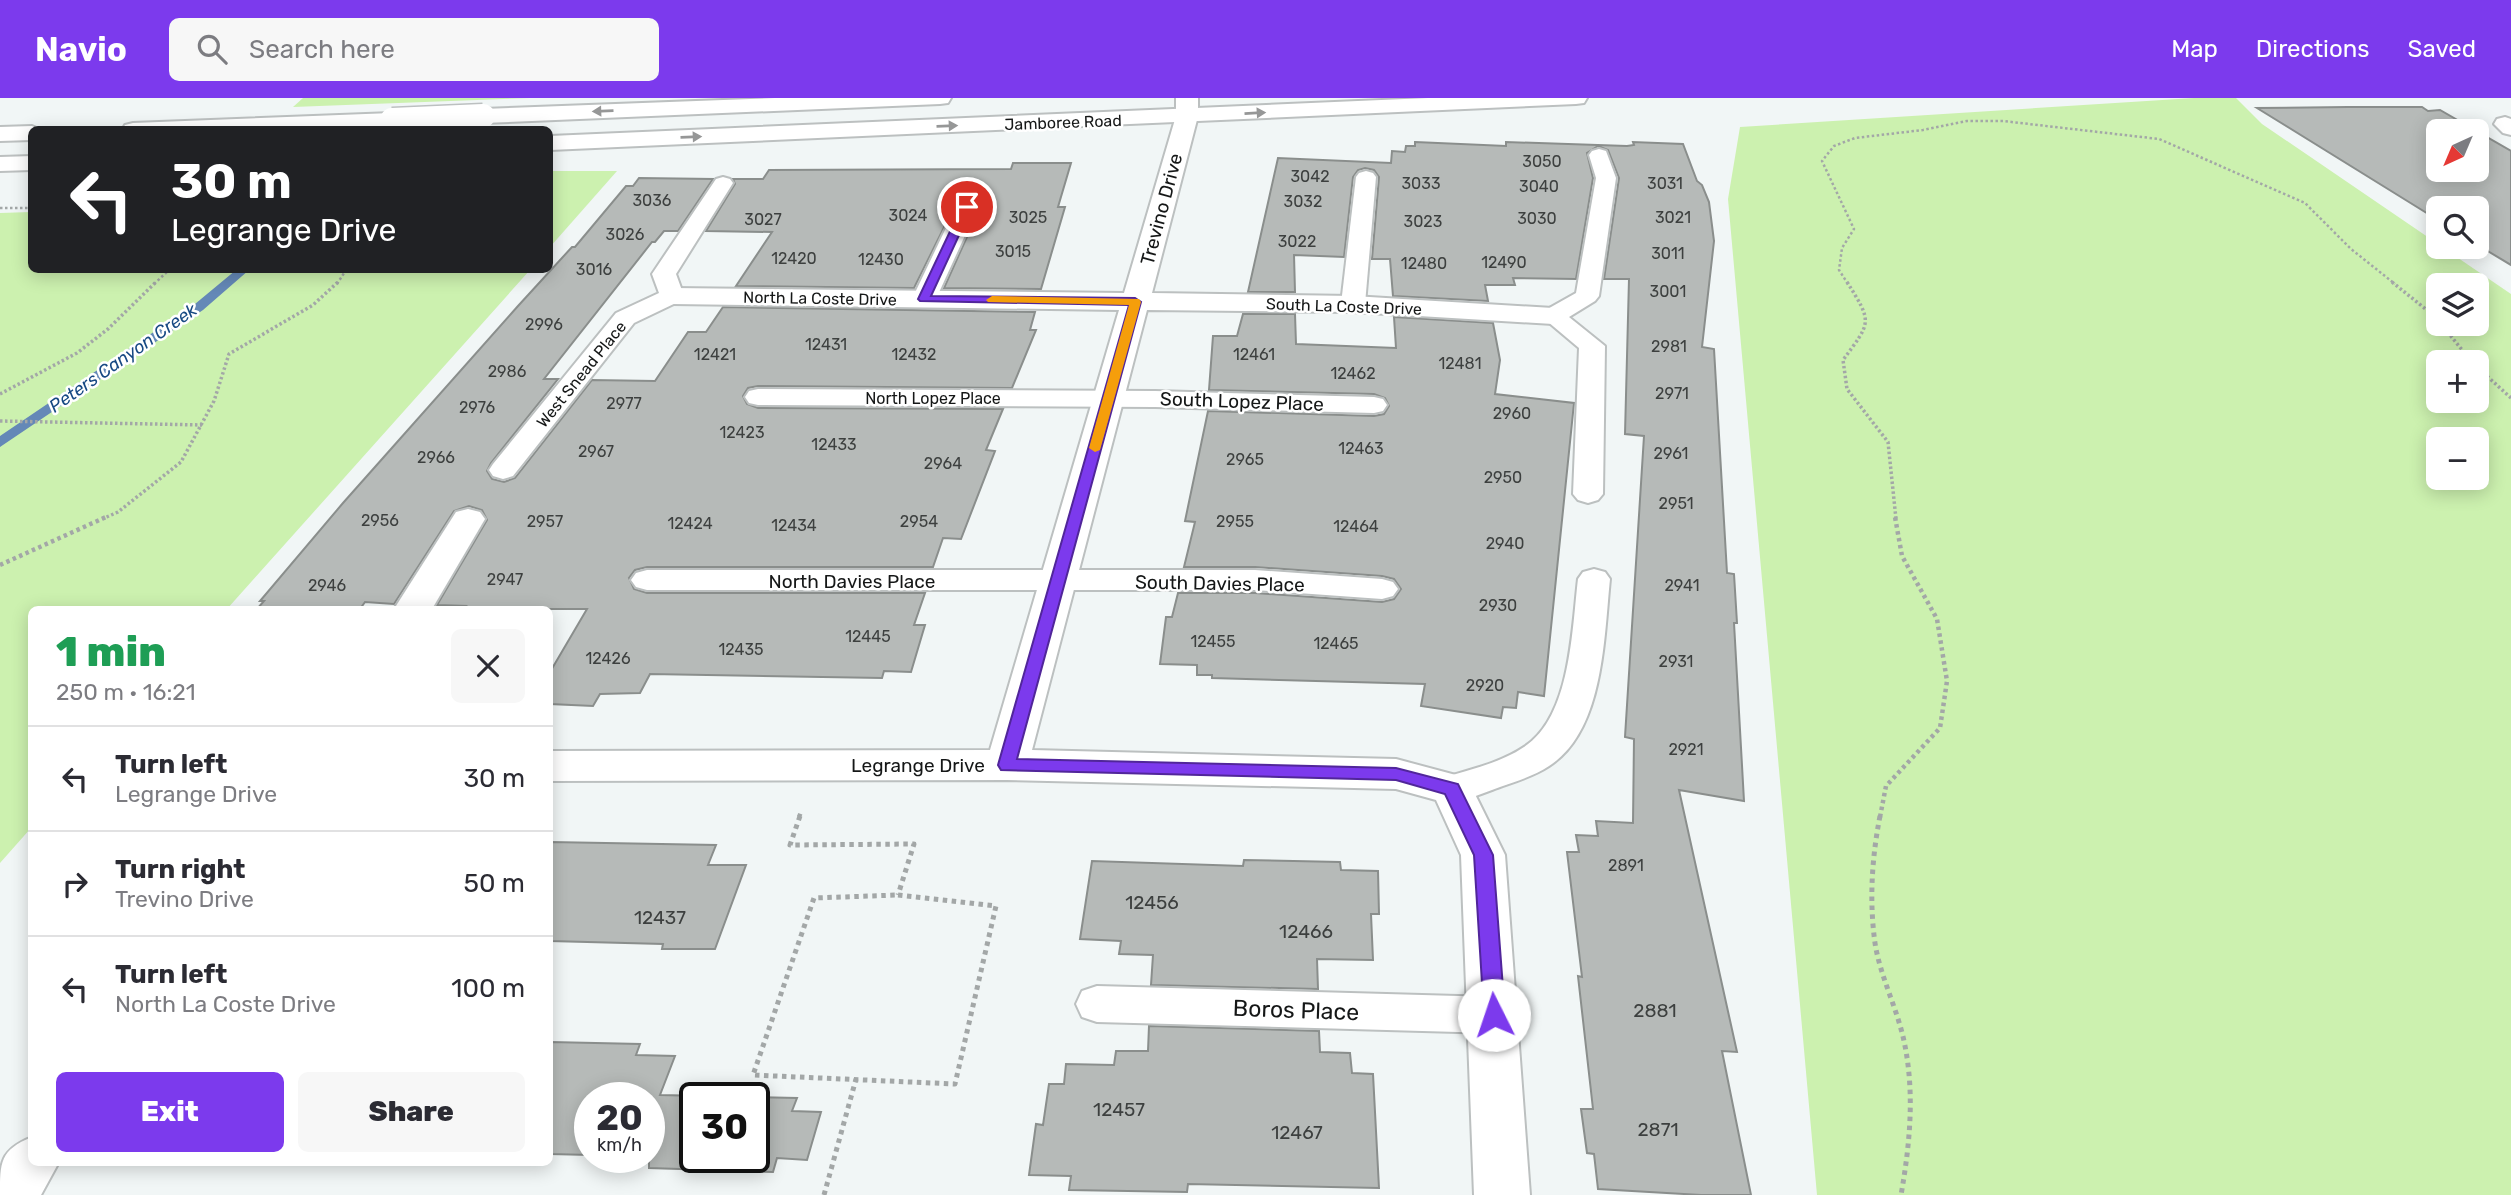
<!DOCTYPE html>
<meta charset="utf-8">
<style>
body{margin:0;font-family:Rubik,sans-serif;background:#f7f7f7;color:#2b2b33;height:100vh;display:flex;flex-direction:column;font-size:26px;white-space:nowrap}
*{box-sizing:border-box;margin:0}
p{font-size:23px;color:#7c7c81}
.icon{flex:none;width:38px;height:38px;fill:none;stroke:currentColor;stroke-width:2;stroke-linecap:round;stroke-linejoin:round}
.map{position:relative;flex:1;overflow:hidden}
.side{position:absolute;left:28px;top:508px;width:525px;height:560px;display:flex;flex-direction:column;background:#fff;border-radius:10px;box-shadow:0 4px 18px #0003}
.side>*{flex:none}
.banner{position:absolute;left:28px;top:28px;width:525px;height:147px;border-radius:10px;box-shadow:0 4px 18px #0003;background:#202124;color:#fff;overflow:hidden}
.needle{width:46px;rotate:224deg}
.controls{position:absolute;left:2426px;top:21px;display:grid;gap:14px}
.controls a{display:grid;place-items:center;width:63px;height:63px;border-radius:10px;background:#fff;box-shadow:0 4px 18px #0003;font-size:35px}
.speed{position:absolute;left:574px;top:984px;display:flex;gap:14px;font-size:35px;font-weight:700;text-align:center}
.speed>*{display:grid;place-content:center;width:91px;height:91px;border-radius:50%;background:#fff;box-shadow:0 4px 18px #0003;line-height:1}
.speed small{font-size:18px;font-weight:400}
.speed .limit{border:4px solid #111;border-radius:10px;background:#fff;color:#111}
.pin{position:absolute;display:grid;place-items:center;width:60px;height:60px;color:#fff;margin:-30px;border:4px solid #fff;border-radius:50%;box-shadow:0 2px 7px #0007}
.me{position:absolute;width:77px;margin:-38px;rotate:356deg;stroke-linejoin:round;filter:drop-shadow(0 0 5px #0008)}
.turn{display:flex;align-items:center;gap:24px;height:147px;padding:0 28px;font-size:32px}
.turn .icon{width:91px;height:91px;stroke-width:2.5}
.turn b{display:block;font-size:49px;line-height:60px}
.round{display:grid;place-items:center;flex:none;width:74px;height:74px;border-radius:10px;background:#f7f7f7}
.headline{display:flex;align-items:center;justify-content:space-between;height:119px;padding:0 28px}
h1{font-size:42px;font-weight:800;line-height:52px;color:#1e9e55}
.primary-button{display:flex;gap:14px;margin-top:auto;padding:14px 28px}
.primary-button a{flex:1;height:80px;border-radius:10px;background:#7c3aed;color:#fff;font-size:28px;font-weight:800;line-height:80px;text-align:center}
.primary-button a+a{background:#f7f7f7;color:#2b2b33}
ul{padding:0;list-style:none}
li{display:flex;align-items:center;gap:21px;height:105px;padding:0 28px;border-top:2px solid #e1e1e2}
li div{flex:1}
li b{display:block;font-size:26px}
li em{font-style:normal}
header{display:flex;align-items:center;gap:42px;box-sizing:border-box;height:98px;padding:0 35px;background:#7c3aed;color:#fff}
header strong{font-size:33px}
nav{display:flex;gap:38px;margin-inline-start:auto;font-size:24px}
.search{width:490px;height:63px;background:#f7f7f7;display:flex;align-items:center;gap:18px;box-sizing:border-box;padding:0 24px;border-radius:10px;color:#7c7c81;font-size:26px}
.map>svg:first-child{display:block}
</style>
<header>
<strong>Navio</strong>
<div class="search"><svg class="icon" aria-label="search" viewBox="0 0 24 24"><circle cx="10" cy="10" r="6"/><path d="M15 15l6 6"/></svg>Search here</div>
<nav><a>Map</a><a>Directions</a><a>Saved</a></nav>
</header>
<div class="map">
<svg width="2511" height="1097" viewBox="0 0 2511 1097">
<rect width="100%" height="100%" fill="#f1f6f6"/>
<!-- green -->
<g fill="#ccf1af" fill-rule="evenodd">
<path d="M303,0H530L293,9Z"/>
<path d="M2194,0H2236L2262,26L2438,146V149H2442L2511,196V1097H1817L1728,101L1740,29ZM2438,187H2476V226H2438ZM2438,264H2476V303H2438ZM2438,341H2476V380H2438Z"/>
<path d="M550,73H617L550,149Z"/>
<path d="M31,114L32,172H530L227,511H32L31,730L0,765V115Z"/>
</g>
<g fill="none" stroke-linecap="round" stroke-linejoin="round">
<!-- stream -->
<path fill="#6488b7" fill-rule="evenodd" d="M236,172H249L203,212L0,349V338L195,206Z"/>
</g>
<!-- building -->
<g fill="#b6bab8" stroke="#8a8e8c" stroke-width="2" fill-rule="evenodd">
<path d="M2348,9H2422L2428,13L2440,12L2511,53V167L2476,146V110H2438V122L2257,10ZM2438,33H2476V72H2438Z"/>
<path d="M1415,44L1506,48V44L1627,48L1634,47L1633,44L1683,46L1697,83L1702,87L1709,104L1714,143L1702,249L1714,251L1727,475L1734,476L1737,525H1734L1744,703L1679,692L1737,954L1722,953L1751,1097H1701L1598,1091L1594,1056L1587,1055L1581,1011H1593L1578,878L1582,879L1567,754H1579L1576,737L1598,738L1596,723L1633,725L1634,641L1625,639L1644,338L1625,336L1629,181H1604L1619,80L1608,52L1598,48L1587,55L1593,80L1576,181L1513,180L1515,187H1485L1488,203L1393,198L1390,161H1372L1379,79L1374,72L1365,70L1358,72L1353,79L1344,159L1294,157L1295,194H1248L1278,60L1391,65L1392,53L1405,54L1406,48H1415Z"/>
<path d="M1013,65H1071L1058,109H1065L1041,191L944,190L980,110L975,101L957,103L914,190L736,188L772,134L706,133L735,86L733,81H763L769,72L1011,71Z"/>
<path d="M639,80L713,81L678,133H664L655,144H652L544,281H558L491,365L487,373L492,381L504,384L515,380L592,282L655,283L688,234H706L723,209L1035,214L1030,232H1036L1012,290L758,288L748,290L743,298L747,306L758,310L1003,311L986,352L995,353L961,441L943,440L933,469H647L635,472L629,480L634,491L647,495H925L914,527H925L911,574L884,573L882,580L650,576L640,595L600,596L593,608L550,606V574L587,511H464L466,508L437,507L487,422L482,412L469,408L454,413L394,506L365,504L360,511H257L264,503H260L343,405L518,208L572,149H575L626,88H633Z"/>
<path d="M1243,216H1295L1296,246L1396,250L1394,219L1493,225L1500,262L1495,296L1574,305L1544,598L1518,594L1516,610L1503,609L1501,620L1421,608L1425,586L1212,580V577H1197V567L1160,566L1166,519H1172L1178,495H1255L1382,504L1394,501L1401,491L1394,481L1382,478L1255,469H1184L1195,424L1185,423L1208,313L1374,318L1384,316L1389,308L1385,300L1374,296L1209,292L1213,238H1237Z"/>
<path d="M550,744L716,747L708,767H746L715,851H662L663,846L550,843Z"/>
<path d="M1244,762L1340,764L1341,772L1378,773L1379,816H1371L1373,862L1317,861L1318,891L1151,887L1153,857L1119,856L1121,843L1080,841L1092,763L1243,768Z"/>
<path d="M1149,928L1319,933L1320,954L1350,955L1352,975L1373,976L1379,1090L1188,1086L1187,1094L1069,1092L1071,1078L1029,1077L1036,1026L1043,1027L1049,986H1064L1066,966L1114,967L1116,953H1148Z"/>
<path d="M550,944L640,946L636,957L675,958L660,997L797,1000L792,1013L821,1014L807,1062L777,1060L773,1074L649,1070V999H590V1057L550,1056ZM695,999H754V1059H695Z"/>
</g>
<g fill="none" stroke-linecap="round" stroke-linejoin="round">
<!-- service casing -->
<g stroke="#bcc0c0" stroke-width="4">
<g id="service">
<path d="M1599,51L1606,53L1616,80L1599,198L1595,203L1569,219L1605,248L1603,396L1598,402L1588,405L1578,402L1573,396L1579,250L1541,218L1544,213L1576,195L1596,80L1589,57L1592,53Z"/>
<path d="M1366,73L1373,75L1376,79L1365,206L1361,211L1353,213L1345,211L1341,206L1356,79L1359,75Z"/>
<path d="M723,79L730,81L733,85L676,176L684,198L680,203L634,225L513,378L503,381L493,378L489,372L493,366L616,215L659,195L652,176L716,81Z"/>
<path d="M967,103L975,104L978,109L936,201L932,206L924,208L916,206L912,201L956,109L959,104Z"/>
<path d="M758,291L1155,293L1374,299L1383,301L1387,307L1383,313L1374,315L1155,309L758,307L749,305L745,299L749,293Z"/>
<path d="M1594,471L1605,474L1610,481C1604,539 1604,633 1549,668C1534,678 1517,683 1500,689C1480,696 1459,707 1439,701L1433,691L1439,681C1467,672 1499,666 1524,649C1571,619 1572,531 1578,481L1583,474Z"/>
<path d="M647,472H1255L1382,481L1393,484L1398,491L1393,498L1382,501L1255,492H647L636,489L631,482L636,475Z"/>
<path d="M1097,888L1494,899L1509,904L1516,917L1509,930L1494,935L1097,924L1082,919L1076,906L1082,893Z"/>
</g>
</g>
<!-- minor casing -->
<g stroke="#bcc0c0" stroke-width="4">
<g id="minor">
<path d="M1176,0H1198V18L1152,195L1353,198L1553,210L1563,212L1567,218L1563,224L1553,226L1353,214L1147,212L1032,652L1396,661L1467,680L1505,757L1530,1097H1474L1461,757L1436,702L1396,691L1007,682L550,683V653L990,652L1119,212L672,206L662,204L658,198L662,192L672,190L1124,195L1176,18Z"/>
<path d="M2505,19L2511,21V37L2503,35L2494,26L2497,21Z"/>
<path d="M468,411L480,414L485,421L432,511H394L456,414Z"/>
<path d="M32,1039V1064H59L41,1097H0C0,1064 0,1052 32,1039Z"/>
</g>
</g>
<!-- primary casing -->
<g stroke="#bcc0c0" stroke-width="4">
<g id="primary">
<path d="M775,0H951L948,5L940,6L483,25L475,23L472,18L475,13L483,11Z"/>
<path d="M1428,0H1587L1584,5L1576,6L550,52V38Z"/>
<path d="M392,15L400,17L403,22L400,27L318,32H122L125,27L133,25Z"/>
<path d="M32,28L41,32H32V42L0,43V29Z"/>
<path d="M32,58V72L0,73V59Z"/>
</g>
</g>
<!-- path-far3 -->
<g stroke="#a3a7a7" stroke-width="2.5" stroke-dasharray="2.5 2.5" stroke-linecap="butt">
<path d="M0,110H32"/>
<path d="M154,186L169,172"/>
<path d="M337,186L346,172"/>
<path d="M1848,186L1839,172L1842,150L1854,131L1822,63L1834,48L1855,40L1923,32L1967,23H2003L2159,41L2305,105L2351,151L2395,186"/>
</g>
<!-- path-far2 -->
<g stroke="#a3a7a7" stroke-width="3.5" stroke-dasharray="2.5 2.5" stroke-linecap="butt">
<path d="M1847,184C1873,225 1871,224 1843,262L1847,291L1888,344L1896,421"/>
<path d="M2392,184L2438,221"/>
<path d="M2441,226L2472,264"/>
<path d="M2476,268L2511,300"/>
<path d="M0,296L77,255L108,231L156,184"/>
<path d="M0,323L202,327"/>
<path d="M102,421L118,414L181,364L214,303L229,256L313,207L338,184"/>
</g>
<!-- path-far1 -->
<g stroke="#a3a7a7" stroke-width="4.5" stroke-dasharray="3.5 3.5" stroke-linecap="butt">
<path d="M0,467L106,419"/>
<path d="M799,719L801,714"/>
<path d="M1880,719L1886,688L1940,630L1947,583L1937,521L1902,458L1895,419"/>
</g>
<!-- path -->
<g stroke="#a3a7a7" stroke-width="5" stroke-dasharray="4.5 4.5" stroke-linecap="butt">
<path d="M800,718L790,747L914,746L898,797"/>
<path d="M1880,718C1872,759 1869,802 1875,845C1880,878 1897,910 1904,943C1915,994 1910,1046 1901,1097"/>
<path d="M898,797L996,808L955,986L753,977L814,800Z"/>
<path d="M824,1097L856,981"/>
</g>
<!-- service -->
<use href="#service" fill="#fff" fill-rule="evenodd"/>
<!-- minor -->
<use href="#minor" fill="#fff" fill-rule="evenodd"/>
<!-- primary -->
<use href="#primary" fill="#fff" fill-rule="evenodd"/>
<!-- primary-bridge casing -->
<g stroke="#bcc0c0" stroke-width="27" stroke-linecap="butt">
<path id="primary-bridge" d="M392,22L483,18"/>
</g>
<!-- primary-bridge -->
<use href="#primary-bridge" stroke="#fff" stroke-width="24"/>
</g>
<!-- one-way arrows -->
<defs><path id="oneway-solid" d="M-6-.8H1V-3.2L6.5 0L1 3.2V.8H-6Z" transform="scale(1.75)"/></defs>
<g fill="#969797">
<use href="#oneway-solid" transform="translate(603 13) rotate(178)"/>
<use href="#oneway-solid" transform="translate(1255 15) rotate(-3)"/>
<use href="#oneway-solid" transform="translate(947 28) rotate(-2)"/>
<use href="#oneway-solid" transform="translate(691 39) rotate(-2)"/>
</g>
<!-- route -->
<path fill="#7c3aed" stroke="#51269a" stroke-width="2" d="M963,106L972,109L931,198L1135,200L1141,204L1017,661L1396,670L1458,686L1493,757L1505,917L1502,923L1494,926L1487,923L1484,917L1474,757L1445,696L1396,682L1001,672L998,667L1129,207L920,203L918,201Z"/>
<!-- slow -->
<path fill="#f59e0b" d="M992,198L1139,201L1141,204L1100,352L1095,354L1089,350L1129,207L988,204L986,202Z"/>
<g text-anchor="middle" stroke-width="5" stroke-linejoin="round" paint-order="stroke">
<!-- far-street labels -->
<g font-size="16" fill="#151717" stroke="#fff">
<text transform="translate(1063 24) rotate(-2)" y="6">Jamboree Road</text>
<text transform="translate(820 200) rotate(1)" y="6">North La Coste Drive</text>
<text transform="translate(1344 208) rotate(2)" y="6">South La Coste Drive</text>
<text transform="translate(581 276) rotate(-51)" y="6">West Snead Place</text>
<text x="933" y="306">North Lopez Place</text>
</g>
<!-- number labels -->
<g font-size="16" fill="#3d403f">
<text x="1542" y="69">3050</text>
<text x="1310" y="84">3042</text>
<text x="1421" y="91">3033</text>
<text x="1665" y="91">3031</text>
<text x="1539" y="94">3040</text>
<text x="652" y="108">3036</text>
<text x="1303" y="109">3032</text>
<text x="908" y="123">3024</text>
<text x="1028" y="125">3025</text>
<text x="1673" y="125">3021</text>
<text x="1537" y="126">3030</text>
<text x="763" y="127">3027</text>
<text x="1423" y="129">3023</text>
<text x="625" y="142">3026</text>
<text x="1297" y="149">3022</text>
<text x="1013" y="159">3015</text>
<text x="1668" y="161">3011</text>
<text x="794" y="166">12420</text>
<text x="881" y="167">12430</text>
<text x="1504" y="170">12490</text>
<text x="1424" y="171">12480</text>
<text x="594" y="177">3016</text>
<text x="1668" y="199">3001</text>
<text x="544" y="232">2996</text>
<text x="826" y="252">12431</text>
<text x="1669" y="254">2981</text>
<text x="715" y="262">12421</text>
<text x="914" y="262">12432</text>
<text x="1254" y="262">12461</text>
<text x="1460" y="271">12481</text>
<text x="507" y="279">2986</text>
<text x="1353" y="281">12462</text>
<text x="1672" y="301">2971</text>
<text x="624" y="311">2977</text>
<text x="477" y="315">2976</text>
<text x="1512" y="321">2960</text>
<text x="742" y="340">12423</text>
<text x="834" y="352">12433</text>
<text x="1361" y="356">12463</text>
<text x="596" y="359">2967</text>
<text x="1671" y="361">2961</text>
<text x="436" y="365">2966</text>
<text x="1245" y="367">2965</text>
<text x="943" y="371">2964</text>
<text x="1503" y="385">2950</text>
<text x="1676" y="411">2951</text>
<text x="380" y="428">2956</text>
<text x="545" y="429">2957</text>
<text x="919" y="429">2954</text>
<text x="1235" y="429">2955</text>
<text x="690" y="431">12424</text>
<text x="794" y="433">12434</text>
<text x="1356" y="434">12464</text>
<text x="1505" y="451">2940</text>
<text x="505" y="487">2947</text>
<text x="327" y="493">2946</text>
<text x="1682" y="493">2941</text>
<text x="1498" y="513">2930</text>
<text x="868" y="544">12445</text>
<text x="1213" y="549">12455</text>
<text x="1336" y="551">12465</text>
<text x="741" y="557">12435</text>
<text x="608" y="566">12426</text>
<text x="1676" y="569">2931</text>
<text x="1485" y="593">2920</text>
<text x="1686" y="657">2921</text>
<text x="1626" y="773">2891</text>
</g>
<!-- far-water labels -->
<g font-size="18" font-style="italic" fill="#174983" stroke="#fff">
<text transform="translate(123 260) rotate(-35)" y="6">Peters Canyon Creek</text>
</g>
<!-- street labels -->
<g font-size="19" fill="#151717" stroke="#fff">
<text transform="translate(1161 111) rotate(-75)" y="7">Trevino Drive</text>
<text transform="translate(1242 303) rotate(2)" y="7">South Lopez Place</text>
<text x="852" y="490">North Davies Place</text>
<text transform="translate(1220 485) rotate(1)" y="7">South Davies Place</text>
<text x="918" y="674">Legrange Drive</text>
</g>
<!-- near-number labels -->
<g font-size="19" fill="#3d403f">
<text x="1152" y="811">12456</text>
<text x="660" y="826">12437</text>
<text x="1306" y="840">12466</text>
<text x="1655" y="919">2881</text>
<text x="1119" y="1018">12457</text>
<text x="1658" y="1038">2871</text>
<text x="1297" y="1041">12467</text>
</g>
<!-- near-street labels -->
<g font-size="23" fill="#151717" stroke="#fff">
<text transform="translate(1296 912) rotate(2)" y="8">Boros Place</text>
</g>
</g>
</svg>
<div class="controls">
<a><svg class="needle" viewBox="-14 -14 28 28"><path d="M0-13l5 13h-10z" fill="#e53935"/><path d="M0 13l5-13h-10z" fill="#7c7c81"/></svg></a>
<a><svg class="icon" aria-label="search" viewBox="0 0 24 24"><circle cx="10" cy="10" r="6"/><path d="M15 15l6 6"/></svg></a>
<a><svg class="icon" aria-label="layers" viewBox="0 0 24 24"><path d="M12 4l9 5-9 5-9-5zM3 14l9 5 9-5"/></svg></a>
<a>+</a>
<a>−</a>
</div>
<div class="speed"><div>20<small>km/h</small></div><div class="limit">30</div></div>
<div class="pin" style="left:967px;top:109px;background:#d93025"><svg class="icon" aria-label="arrive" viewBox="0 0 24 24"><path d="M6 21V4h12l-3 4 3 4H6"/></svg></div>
<svg class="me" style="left:1494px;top:917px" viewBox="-20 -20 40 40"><circle r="19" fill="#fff"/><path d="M0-13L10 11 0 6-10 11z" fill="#7c3aed"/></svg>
<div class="banner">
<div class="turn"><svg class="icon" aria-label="left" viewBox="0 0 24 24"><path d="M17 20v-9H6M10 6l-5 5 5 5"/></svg><div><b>30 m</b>Legrange Drive</div></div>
</div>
<section class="side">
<div class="headline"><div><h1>1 min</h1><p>250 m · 16:21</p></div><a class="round"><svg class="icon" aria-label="close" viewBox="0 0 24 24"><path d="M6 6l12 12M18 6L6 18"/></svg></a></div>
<ul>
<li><svg class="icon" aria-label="left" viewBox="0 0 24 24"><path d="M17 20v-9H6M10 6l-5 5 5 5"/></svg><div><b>Turn left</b><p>Legrange Drive</p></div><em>30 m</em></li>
<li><svg class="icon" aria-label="right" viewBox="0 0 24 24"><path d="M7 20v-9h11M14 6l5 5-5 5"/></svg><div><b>Turn right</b><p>Trevino Drive</p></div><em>50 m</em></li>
<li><svg class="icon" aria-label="left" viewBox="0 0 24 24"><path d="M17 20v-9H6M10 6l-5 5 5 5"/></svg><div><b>Turn left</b><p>North La Coste Drive</p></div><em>100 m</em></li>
</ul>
<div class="primary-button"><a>Exit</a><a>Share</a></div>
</section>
</div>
